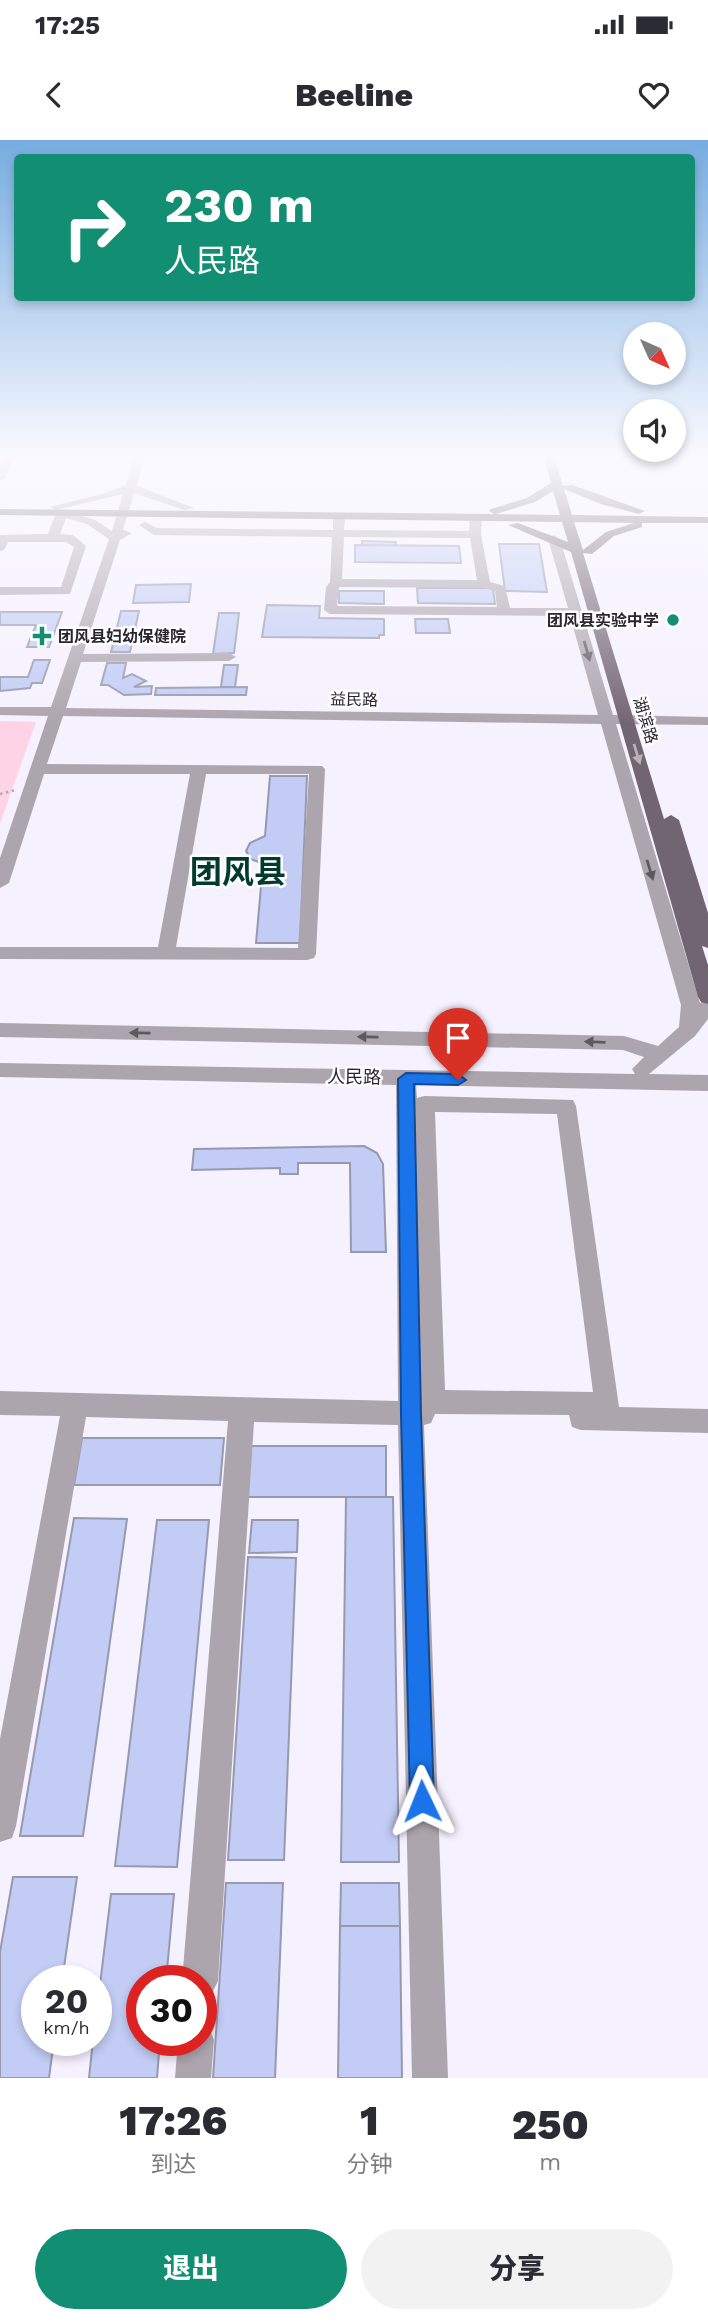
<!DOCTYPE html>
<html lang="zh">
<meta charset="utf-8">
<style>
body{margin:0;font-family:"Work Sans","Noto Sans SC",sans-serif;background:#f2f2f3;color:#2b2b33;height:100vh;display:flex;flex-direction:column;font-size:26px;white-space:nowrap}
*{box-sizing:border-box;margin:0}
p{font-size:23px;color:#7c7c81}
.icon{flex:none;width:38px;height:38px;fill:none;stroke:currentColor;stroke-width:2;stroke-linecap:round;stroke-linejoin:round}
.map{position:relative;height:1938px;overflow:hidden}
.drawer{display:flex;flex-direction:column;background:#fff;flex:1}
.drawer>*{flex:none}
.banner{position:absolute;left:14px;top:14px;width:681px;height:147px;border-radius:7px;box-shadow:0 4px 10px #0003;background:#128e72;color:#fff;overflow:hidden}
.needle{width:46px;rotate:135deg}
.fabs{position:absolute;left:623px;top:182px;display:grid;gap:14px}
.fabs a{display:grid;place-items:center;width:63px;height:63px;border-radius:50%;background:#fff;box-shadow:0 4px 10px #0003;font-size:35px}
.speed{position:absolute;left:21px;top:1825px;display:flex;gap:14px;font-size:35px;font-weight:700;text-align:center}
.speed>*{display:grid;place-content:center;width:91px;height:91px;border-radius:50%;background:#fff;box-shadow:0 4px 10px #0003;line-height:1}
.speed small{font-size:18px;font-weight:400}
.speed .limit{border:10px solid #d22;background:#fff;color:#111}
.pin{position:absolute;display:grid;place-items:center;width:60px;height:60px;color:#fff;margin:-72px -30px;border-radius:50% 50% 50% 0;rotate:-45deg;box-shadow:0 0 7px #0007}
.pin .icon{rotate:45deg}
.me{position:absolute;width:77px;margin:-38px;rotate:358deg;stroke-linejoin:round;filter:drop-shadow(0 0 5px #0008)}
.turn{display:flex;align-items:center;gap:24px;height:147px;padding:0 35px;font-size:32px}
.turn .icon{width:91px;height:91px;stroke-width:2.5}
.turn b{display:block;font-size:49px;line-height:60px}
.eta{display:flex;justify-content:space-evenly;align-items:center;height:119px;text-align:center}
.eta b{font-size:42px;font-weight:800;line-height:49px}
.cta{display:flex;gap:14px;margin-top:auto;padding:14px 35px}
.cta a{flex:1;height:80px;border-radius:42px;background:#128e72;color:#fff;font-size:28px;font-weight:800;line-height:80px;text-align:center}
.cta a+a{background:#f2f2f3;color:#2b2b33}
.status{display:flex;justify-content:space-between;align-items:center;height:49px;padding:0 35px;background:#fff;direction:ltr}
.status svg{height:19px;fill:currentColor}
header{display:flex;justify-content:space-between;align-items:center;height:91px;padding:0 35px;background:#fff;font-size:32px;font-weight:800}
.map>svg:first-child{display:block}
</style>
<div class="status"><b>17:25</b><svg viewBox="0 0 49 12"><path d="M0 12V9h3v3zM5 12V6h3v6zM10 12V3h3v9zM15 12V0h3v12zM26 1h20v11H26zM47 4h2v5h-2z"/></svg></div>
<header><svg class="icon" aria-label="back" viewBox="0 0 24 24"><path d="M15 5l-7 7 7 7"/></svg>Beeline<svg class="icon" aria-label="heart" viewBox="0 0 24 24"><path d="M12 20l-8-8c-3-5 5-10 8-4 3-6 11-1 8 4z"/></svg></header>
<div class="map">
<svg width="708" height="1938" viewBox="0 0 708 1938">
<rect width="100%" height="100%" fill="#f5f1fe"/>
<!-- green -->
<path fill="#ffd3e6" d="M0,581L36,582L0,684Z"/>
<!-- building -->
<g fill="#c2ccf4" stroke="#959aaf" stroke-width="2">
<path d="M362,401L396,402V406H362Z"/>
<path d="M499,404H539L547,452L505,451Z"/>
<path d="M355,405L459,406L461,423L355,422Z"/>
<path d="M191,444L189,462L133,463L136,445Z"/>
<path d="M417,448H493L495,464L418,463Z"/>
<path d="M339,451H384V464L339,463Z"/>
<path d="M267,465L320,466L319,478L384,479V495H379V498L262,497Z"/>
<path d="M121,471H139L130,512H111Z"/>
<path d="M0,472H62L49,507H27L36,485H0Z"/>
<path d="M219,473H239L234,513L213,514Z"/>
<path d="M415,479H448L450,493H416Z"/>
<path d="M34,520H50L42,543H32L30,548L0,551V537H28Z"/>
<path d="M107,523H126L123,538L132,534L146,541L134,547L152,546L151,554L124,555L108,545H101Z"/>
<path d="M224,525H238L235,547H221Z"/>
<path d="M247,547L246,555H155L156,548Z"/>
<path d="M270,636H307L300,803H256L263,724L251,719L246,711L250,703L265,696Z"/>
<path d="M364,1006L377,1013L383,1024L386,1112H351L350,1023H298V1034H280V1028L192,1030L194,1009Z"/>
<path d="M82,1298H224L220,1345H74Z"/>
<path d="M250,1306H386V1357H247Z"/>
<path d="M346,1357H393L399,1722H341Z"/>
<path d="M74,1378L127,1379L83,1696H20Z"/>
<path d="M157,1380H209L177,1727L115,1726Z"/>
<path d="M252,1380H298L297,1412L249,1413Z"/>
<path d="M248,1417L296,1418L284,1720H228Z"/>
<path d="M13,1737H77L62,1841H37V1900H54L49,1938H0V1812Z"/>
<path d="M226,1743H283L275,1938H213Z"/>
<path d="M341,1743H399L400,1786H340Z"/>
<path d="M111,1754H174L166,1841H142V1900H160L157,1938H89L93,1900H96V1878Z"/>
<path d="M340,1786H400L402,1938H338Z"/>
</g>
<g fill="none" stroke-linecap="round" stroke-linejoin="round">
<!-- path -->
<path stroke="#aeaab6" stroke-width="2.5" stroke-dasharray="2.5 3.5" stroke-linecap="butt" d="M0,654L16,650"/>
<!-- minor -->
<g fill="#ada5ad" fill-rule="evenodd">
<path d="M7,314H17L5,338L0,341V327Z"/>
<path d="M135,314H145L137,346L194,368L184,370L134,353L123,390L132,393L120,400L83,514L229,513L236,517L229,521L81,522L66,568L598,575L570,476L330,474L324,470L326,447L330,442L332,397L154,395L139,385L145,382L157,388L333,390V379L339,376L345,379L344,390L469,391L470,377L476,374L482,377L481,395L490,442L505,446L510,468H568L548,399L554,395L560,399L613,575L708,577V585L616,584L700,863L708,859V879L695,896L649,934L708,935V951L416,945L417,958L424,956L573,960L576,966L619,1267L708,1269V1293L581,1290L572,1287L569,1275L435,1274L431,1283L424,1285L448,1938H412L398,1285L254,1282L218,1841L212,1853L201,1858V1841H182L228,1281L86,1277L16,1686L12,1698L0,1702V1599L60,1276L0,1275V1251L398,1261L396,945L0,937V923L635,934L632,929L644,917L623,910L0,897V883L624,896L658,906L679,887L681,865L601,584L63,576L47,624L322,626L325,629L316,814L314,818L307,820L0,819V807H158L190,634H44L9,743L0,748V718L48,576L0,575V567H51L109,399L87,384L66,378L60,394L73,395L86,406L70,454L0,455V447H61L74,407L66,402H8L4,410L0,411V395L48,394L56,373L62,370L95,380L112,391L123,354L56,370L50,367L106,353L126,345ZM344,397L470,398L477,440L342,439ZM339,447L483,448L495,451L497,467L337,466ZM206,634H309L298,808L176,807ZM435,972L557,974L593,1252L445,1250Z"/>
<path d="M201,1884L209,1887L214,1900L211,1938H175L178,1900H201Z"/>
</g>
<!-- major -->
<path fill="#726572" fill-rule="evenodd" d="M543,314H553L563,346L572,345L645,371L639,374L601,364L564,349L572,375L708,377V383H642V387L614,396L592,414L583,413L664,679L671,675L679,680L708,773V808L702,806L708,825V864L701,862L698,857L571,412L508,385L518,383L568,402L562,382L0,375V369L494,374L489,371L491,369L527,358L551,343ZM553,351L560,375L496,374L535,362ZM574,382L634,383L606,392L583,410Z"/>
</g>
<!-- one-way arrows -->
<defs><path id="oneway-solid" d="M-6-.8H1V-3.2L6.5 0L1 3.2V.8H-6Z" transform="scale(1.75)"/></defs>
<g fill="#5e5961">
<use href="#oneway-solid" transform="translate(587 511) rotate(74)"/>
<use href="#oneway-solid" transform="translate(650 730) rotate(73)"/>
<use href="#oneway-solid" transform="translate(140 893) rotate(-179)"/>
<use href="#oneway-solid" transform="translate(368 897) rotate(-179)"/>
<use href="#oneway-solid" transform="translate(595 902) rotate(-178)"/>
</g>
<use fill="#b8b2b8" href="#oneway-solid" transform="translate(637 614) rotate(73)"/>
<!-- sky -->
<linearGradient id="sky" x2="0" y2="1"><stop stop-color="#76ace0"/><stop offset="0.54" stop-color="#faf9ff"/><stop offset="1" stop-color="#faf9ff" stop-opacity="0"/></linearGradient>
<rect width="708" height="585" fill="url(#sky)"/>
<!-- route -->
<path fill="#1a73e8" stroke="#114b97" stroke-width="2" d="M406,933L458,934L466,940L458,945L414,944L421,1274L434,1661L431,1670L422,1673L413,1670L410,1661L401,1274L398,939Z"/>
<!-- markers -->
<g fill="#128e72" stroke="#fff" stroke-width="2.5">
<circle cx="673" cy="480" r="7"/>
<path d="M38.5 485.5h7v7h7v7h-7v7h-7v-7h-7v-7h7z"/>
</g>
<g text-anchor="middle" stroke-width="5" stroke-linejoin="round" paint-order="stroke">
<!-- far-poi labels -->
<g font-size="16" font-weight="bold" fill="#29262f" stroke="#fff" text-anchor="end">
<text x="659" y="486">团风县实验中学</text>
<text x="58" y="502" text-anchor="start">团风县妇幼保健院</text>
</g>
<!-- far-street labels -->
<g font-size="16" fill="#29262f" stroke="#fff">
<text transform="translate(354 559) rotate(1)" y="6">益民路</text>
<text transform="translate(646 580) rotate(73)" y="6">湖滨路</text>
</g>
<!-- street labels -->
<g font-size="18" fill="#29262f" stroke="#fff">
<text transform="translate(354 937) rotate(1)" y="6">人民路</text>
</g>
<!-- town labels -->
<g font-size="32" font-weight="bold" fill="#013b2d" stroke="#fff">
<text x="238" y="743">团风县</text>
</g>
</g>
</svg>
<div class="fabs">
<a><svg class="needle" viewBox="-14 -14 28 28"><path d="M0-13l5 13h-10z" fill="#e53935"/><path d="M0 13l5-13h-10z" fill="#7c7c81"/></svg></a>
<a><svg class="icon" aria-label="sound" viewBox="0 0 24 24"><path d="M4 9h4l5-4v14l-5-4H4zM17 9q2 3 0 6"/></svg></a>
</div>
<div class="speed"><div>20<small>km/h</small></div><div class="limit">30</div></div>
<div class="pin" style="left:458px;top:940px;background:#d93025"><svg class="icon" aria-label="arrive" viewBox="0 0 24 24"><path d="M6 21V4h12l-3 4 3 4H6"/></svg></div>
<svg class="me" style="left:422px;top:1661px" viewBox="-20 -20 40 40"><path d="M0-17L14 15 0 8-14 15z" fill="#1a73e8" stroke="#fff" stroke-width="4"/></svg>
<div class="banner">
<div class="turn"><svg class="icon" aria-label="right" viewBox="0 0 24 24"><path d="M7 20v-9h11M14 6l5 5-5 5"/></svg><div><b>230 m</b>人民路</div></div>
</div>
</div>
<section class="drawer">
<div class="eta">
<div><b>17:26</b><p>到达</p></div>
<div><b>1</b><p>分钟</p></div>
<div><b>250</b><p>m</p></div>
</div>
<div class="cta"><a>退出</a><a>分享</a></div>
</section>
